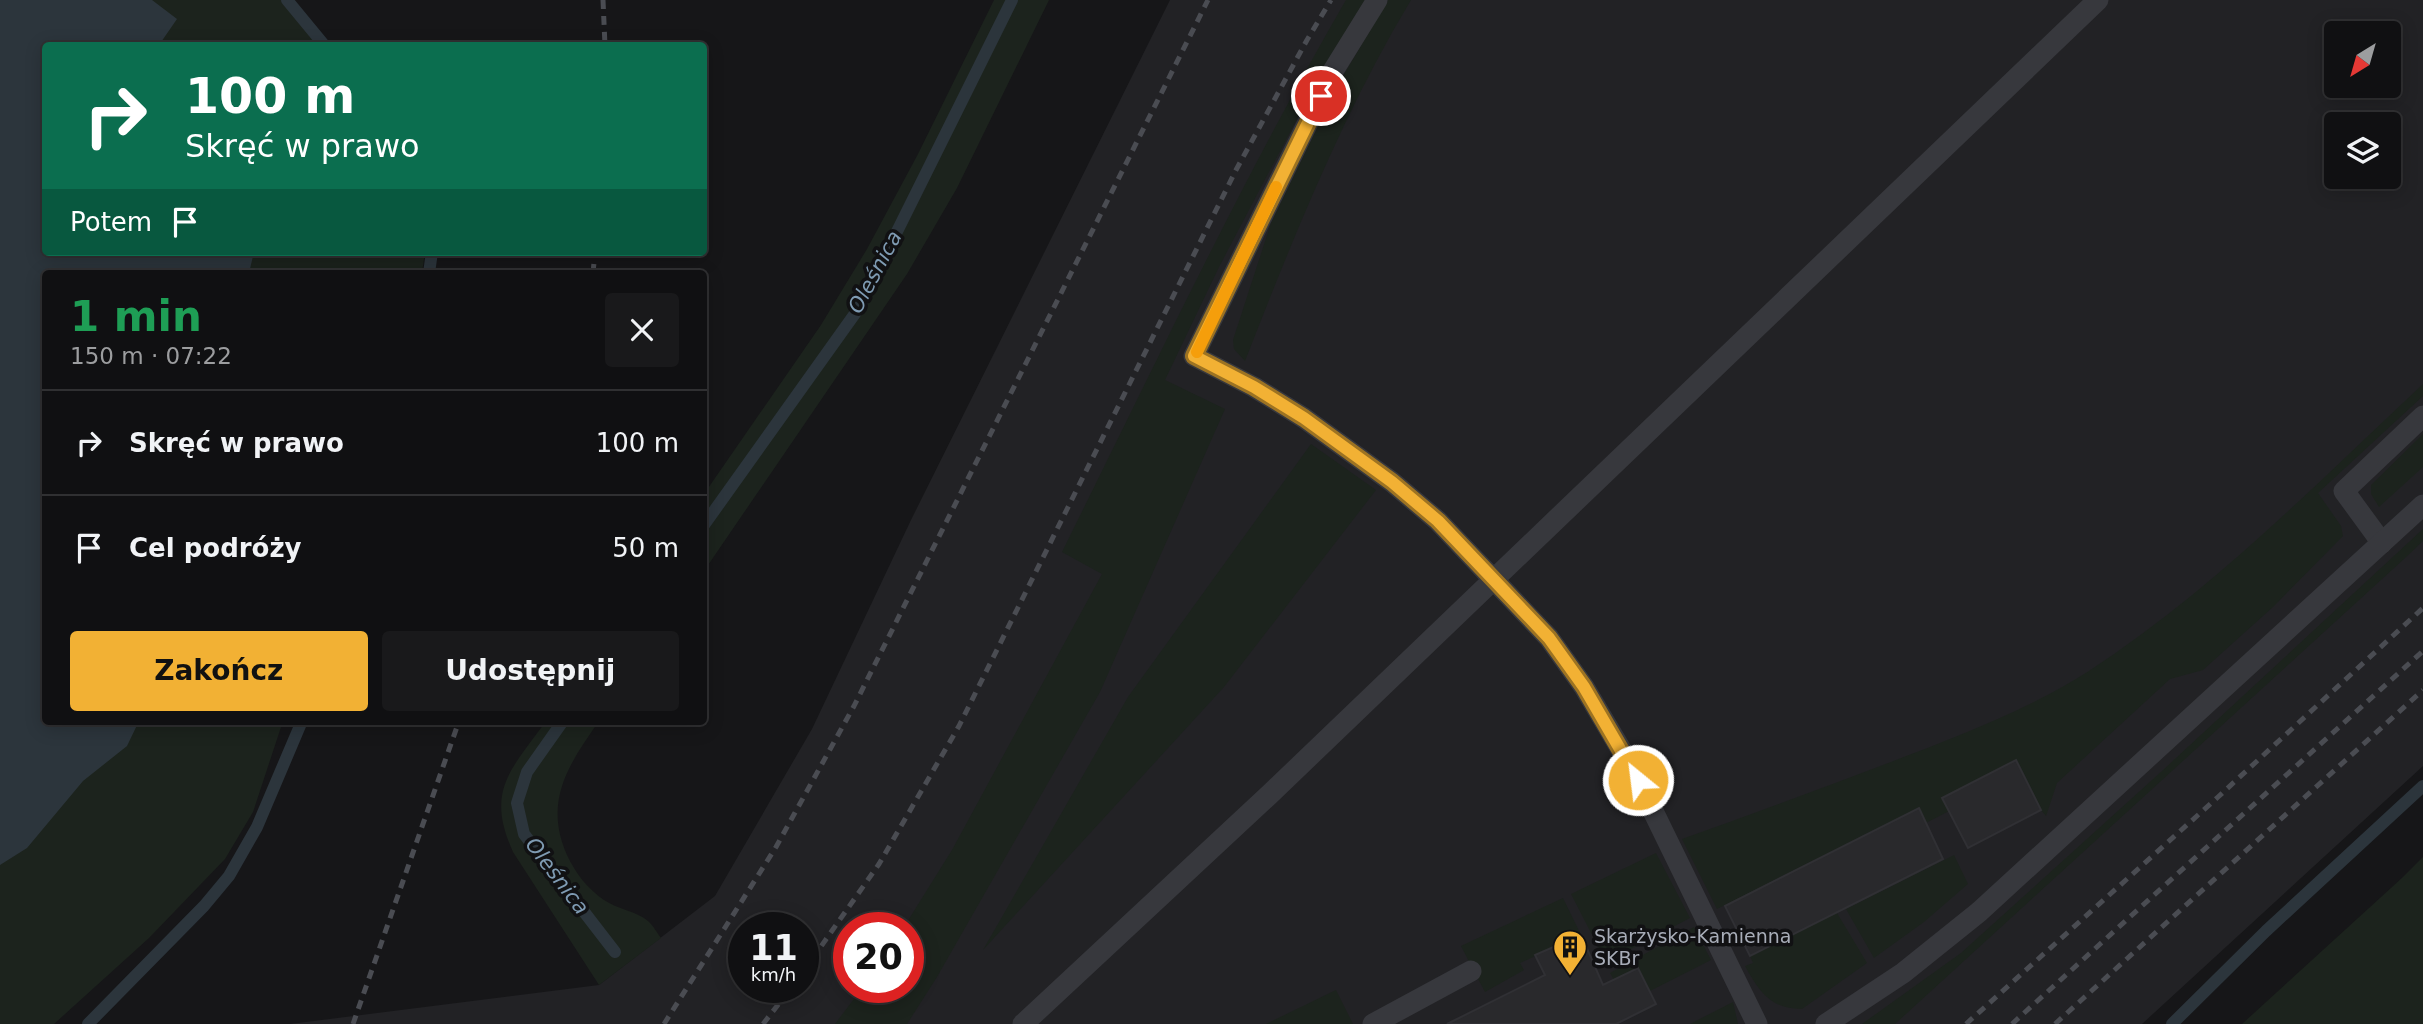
<!DOCTYPE html>
<html lang="pl">
<meta charset="utf-8">
<style>
body{margin:0;font-family:"DejaVu Sans",sans-serif;background:#19191b;color:#f1f3f6;height:100vh;display:flex;flex-direction:column;font-size:26px;white-space:nowrap}
*{box-sizing:border-box;margin:0}
p{font-size:23px;color:#9c9d9f}
.icon{flex:none;width:38px;height:38px;fill:none;stroke:currentColor;stroke-width:2;stroke-linecap:round;stroke-linejoin:round}
.map{position:relative;flex:1;overflow:hidden}
.details{position:absolute;left:42px;top:270px;width:665px;height:455px;display:flex;flex-direction:column;background:#101012;border-radius:7px;box-shadow:0 4px 18px #0003,0 0 0 2px #303032}
.details>*{flex:none}
.guide{position:absolute;left:42px;top:42px;width:665px;height:214px;border-radius:7px;box-shadow:0 4px 18px #0003,0 0 0 2px #303032;background:#0b6e4f;color:#fff;overflow:hidden}
.needle{width:46px;rotate:217deg}
.controls{position:absolute;left:2324px;top:21px;display:grid;gap:14px}
.controls a{display:grid;place-items:center;width:77px;height:77px;border-radius:7px;background:#101012;box-shadow:0 4px 18px #0003,0 0 0 2px #303032;font-size:35px}
.speed{position:absolute;left:728px;top:912px;display:flex;gap:14px;font-size:35px;font-weight:700;text-align:center}
.speed>*{display:grid;place-content:center;width:91px;height:91px;border-radius:50%;background:#101012;box-shadow:0 4px 18px #0003,0 0 0 2px #303032;line-height:1}
.speed small{font-size:18px;font-weight:400}
.speed .limit{border:10px solid #d22;background:#fff;color:#111}
.pin{position:absolute;display:grid;place-items:center;width:60px;height:60px;color:#fff;margin:-30px;border:4px solid #fff;border-radius:50%;box-shadow:0 2px 7px #0007}
.me{position:absolute;width:77px;margin:-38px;rotate:331deg;stroke-linejoin:round;filter:drop-shadow(0 0 5px #0008)}
.turn{display:flex;align-items:center;gap:24px;height:147px;padding:0 28px;font-size:32px}
.turn .icon{width:91px;height:91px;stroke-width:2.5}
.turn b{display:block;font-size:49px;line-height:60px}
.then{display:flex;align-items:center;height:66px;padding:0 28px;background:#0003;gap:14px;font-size:26px}
.round{display:grid;place-items:center;flex:none;width:74px;height:74px;border-radius:7px;background:#19191b}
.overview{display:flex;align-items:center;justify-content:space-between;height:119px;padding:0 28px}
h1{font-size:42px;font-weight:600;line-height:52px;color:#1e9e55}
.button{display:flex;gap:14px;margin-top:auto;padding:14px 28px}
.button a{flex:1;height:80px;border-radius:7px;background:#f2b134;color:#111;font-size:28px;font-weight:600;line-height:80px;text-align:center}
.button a+a{background:#19191b;color:#f1f3f6}
ul{padding:0;list-style:none}
li{display:flex;align-items:center;gap:21px;height:105px;padding:0 28px;border-top:2px solid #303032}
li div{flex:1}
li b{display:block;font-size:26px}
li em{font-style:normal}
.map>svg:first-child{display:block}
</style>
<div class="map">
<svg width="2423" height="1024" viewBox="0 0 2423 1024">
<rect width="100%" height="100%" fill="#161618"/>
<!-- built -->
<path fill="#222225" fill-rule="evenodd" d="M1170,0H2423V766L2142,1024H290L599,985L715,896L812,729L911,520ZM2336,33H2389V86H2336ZM2336,124H2389V177H2336ZM744,928H803V987H744ZM849,928H908V987H849Z"/>
<!-- green -->
<g fill="#1c231d">
<path d="M0,0H282L318,45L46,46V252H425L422,273H46V721H283L253,812L225,859L149,938L54,1024H0Z"/>
<path d="M994,0H1049L957,188L907,274L704,571V494L821,325L867,249L918,154Z"/>
<path d="M1346,0H1365L1328,60L1219,267L1165,380L1225,409L1100,692L937,977L907,1024H835L863,987H908V928L904,927L952,850L1102,574L1062,552C1154,367 1242,179 1346,0Z"/>
<path d="M1388,0H1411C1343,113 1293,238 1245,361L1234,349L1233,340L1271,223L1339,83Z"/>
<path d="M2423,384V396L2318,493L2341,526L2343,536L2273,607L2203,670L2170,679L2057,783L2046,816L2041,810L2015,760L1942,798L1949,811L1926,823L1918,808L1717,909L1682,839C1752,814 1822,788 1891,762C1958,736 2028,710 2089,671C2213,590 2316,484 2423,384Z"/>
<path d="M2423,434V467L2379,507L2371,494V485Z"/>
<path d="M1311,444L1376,490L1224,687L983,950L1128,697Z"/>
<path d="M2423,529V541L2404,559L1895,1024H1862L1961,953L2162,771Z"/>
<path d="M546,721H599C569,764 543,801 567,855C576,874 587,888 604,900C617,909 636,911 648,921C653,925 657,933 661,938L599,985L513,852C485,790 511,770 546,721Z"/>
<path d="M1656,853L1690,918L1606,962L1571,894Z"/>
<path d="M1954,855L1968,884L1924,922L1874,958L1846,909Z"/>
<path d="M2423,857V1024H2242L2403,877Z"/>
<path d="M1563,898L1581,935L1520,963L1524,970L1485,992L1461,946Z"/>
<path d="M1837,913L1867,963L1802,1009C1770,1009 1759,991 1745,966L1753,963L1750,956Z"/>
<path d="M1694,927L1711,960L1650,991L1638,969L1614,980L1610,973Z"/>
<path d="M1336,990L1353,1024H1266Z"/>
<path d="M1733,1002L1738,1024H1690Z"/>
</g>
<!-- water -->
<path fill="#2c353c" d="M0,0H152L177,19L159,45L46,46V252H254L249,273H46V721H139L127,746L83,781L27,848L0,865Z"/>
<g fill="none" stroke-linecap="round" stroke-linejoin="round">
<!-- stream -->
<g stroke="#2c353c" stroke-width="12">
<path d="M287,0L325,46"/>
<path d="M429,273L432,252"/>
<path d="M704,525L859,308L1012,0"/>
<path d="M563,721L527,772L517,803L524,834L615,952"/>
<path d="M88,1024L204,906L229,876L257,827L302,721"/>
<path d="M2172,1024L2266,931L2423,786"/>
</g>
</g>
<!-- building -->
<g fill="#29292c" stroke="#303034" stroke-width="2">
<path d="M2016,760L2041,810L1968,848L1942,798Z"/>
<path d="M1919,808L1943,859L1750,956L1725,906Z"/>
<path d="M1581,935L1603,985L1638,968L1656,1004L1616,1024H1447L1545,975L1535,955Z"/>
</g>
<g fill="none" stroke-linecap="round" stroke-linejoin="round">
<!-- service -->
<g stroke="#37383d" stroke-width="21">
<path d="M1377,0L1333,71L1194,356L1254,387L1304,418L1392,482L1438,521L1549,638L1584,687L1632,768L1757,1024"/>
<path d="M2382,543L2344,491L2423,416"/>
<path d="M1023,1024L1269,795L2098,0"/>
<path d="M1373,1024L1471,971"/>
<path d="M1826,1024L1903,973L1979,912L2423,505"/>
</g>
<!-- rail -->
<g stroke="#4a4c52" stroke-width="5" stroke-dasharray="9 7" stroke-linecap="butt">
<path d="M603,0L605,46"/>
<path d="M593,273L595,252"/>
<path d="M803,972L879,864L959,726L1236,170L1307,40L1331,0"/>
<path d="M353,1024L459,721"/>
<path d="M664,1024L776,847L854,706L1208,0"/>
<path d="M763,1024L792,987"/>
<path d="M1966,1024L2218,797L2423,608"/>
<path d="M2012,1024L2423,651"/>
<path d="M2055,1024L2423,690"/>
</g>
</g>
<g fill="none" stroke-linecap="round" stroke-linejoin="round">
<!-- route casing -->
<g stroke="#9d7322" stroke-width="18">
<path id="route" d="M1321,96L1194,356L1254,387L1304,418L1392,482L1438,521L1549,638L1584,687L1638,780"/>
</g>
<!-- route -->
<use href="#route" stroke="#f2b134" stroke-width="12"/>
<!-- slow -->
<path stroke="#f59e0b" stroke-width="12" d="M1197,352L1276,187"/>
</g>
<!-- icons -->
<defs>
<g id="building-pin" transform="scale(1.75)"><path d="M0 17L-7.5 6A9.5 9.5 0 1 1 7.5 6Z" fill="#f2b134" stroke="#111113"/><path d="M-4-6H4V6H1V3H-1V6H-4ZM-2.5-4.3h1.7v1.8h-1.7ZM.8-4.3h1.7v1.8H.8ZM-2.5-1h1.7V.8h-1.7ZM.8-1h1.7V.8H.8Z" fill="#111"/></g>
</defs>
<g fill-rule="evenodd">
<use href="#building-pin" x="1570" y="947"/>
</g>
<g text-anchor="middle" stroke-width="7" stroke-linejoin="round" paint-order="stroke">
<!-- poi labels -->
<g font-size="19" fill="#a8adb8" stroke="#111113" text-anchor="start">
<text x="1594" y="943">Skarżysko-Kamienna<tspan x="1594" dy="22">SKBr</tspan></text>
</g>
<!-- water labels -->
<g font-size="21" font-style="italic" fill="#7f9bb3" stroke="#111113">
<text transform="translate(875 272) rotate(-62)" y="7">Oleśnica</text>
<text transform="translate(557 876) rotate(53)" y="7">Oleśnica</text>
</g>
</g>
</svg>
<div class="controls">
<a><svg class="needle" viewBox="-14 -14 28 28"><path d="M0-13l5 13h-10z" fill="#e53935"/><path d="M0 13l5-13h-10z" fill="#9c9d9f"/></svg></a>
<a><svg class="icon" aria-label="layers" viewBox="0 0 24 24"><path d="M12 4l9 5-9 5-9-5zM3 14l9 5 9-5"/></svg></a>
</div>
<div class="speed"><div>11<small>km/h</small></div><div class="limit">20</div></div>
<div class="pin" style="left:1321px;top:96px;background:#d93025"><svg class="icon" aria-label="arrive" viewBox="0 0 24 24"><path d="M6 21V4h12l-3 4 3 4H6"/></svg></div>
<svg class="me" style="left:1638px;top:780px" viewBox="-20 -20 40 40"><circle r="17" fill="#f2b134" stroke="#fff" stroke-width="3"/><path d="M0-11L8 9 0 5-8 9z" fill="#fff"/></svg>
<div class="guide">
<div class="turn"><svg class="icon" aria-label="right" viewBox="0 0 24 24"><path d="M7 20v-9h11M14 6l5 5-5 5"/></svg><div><b>100 m</b>Skręć w prawo</div></div>
<div class="then">Potem<svg class="icon" aria-label="arrive" viewBox="0 0 24 24"><path d="M6 21V4h12l-3 4 3 4H6"/></svg></div>
</div>
<section class="details">
<div class="overview"><div><h1>1 min</h1><p>150 m · 07:22</p></div><a class="round"><svg class="icon" aria-label="close" viewBox="0 0 24 24"><path d="M6 6l12 12M18 6L6 18"/></svg></a></div>
<ul>
<li><svg class="icon" aria-label="right" viewBox="0 0 24 24"><path d="M7 20v-9h11M14 6l5 5-5 5"/></svg><div><b>Skręć w prawo</b></div><em>100 m</em></li>
<li><svg class="icon" aria-label="arrive" viewBox="0 0 24 24"><path d="M6 21V4h12l-3 4 3 4H6"/></svg><div><b>Cel podróży</b></div><em>50 m</em></li>
</ul>
<div class="button"><a>Zakończ</a><a>Udostępnij</a></div>
</section>
</div>
